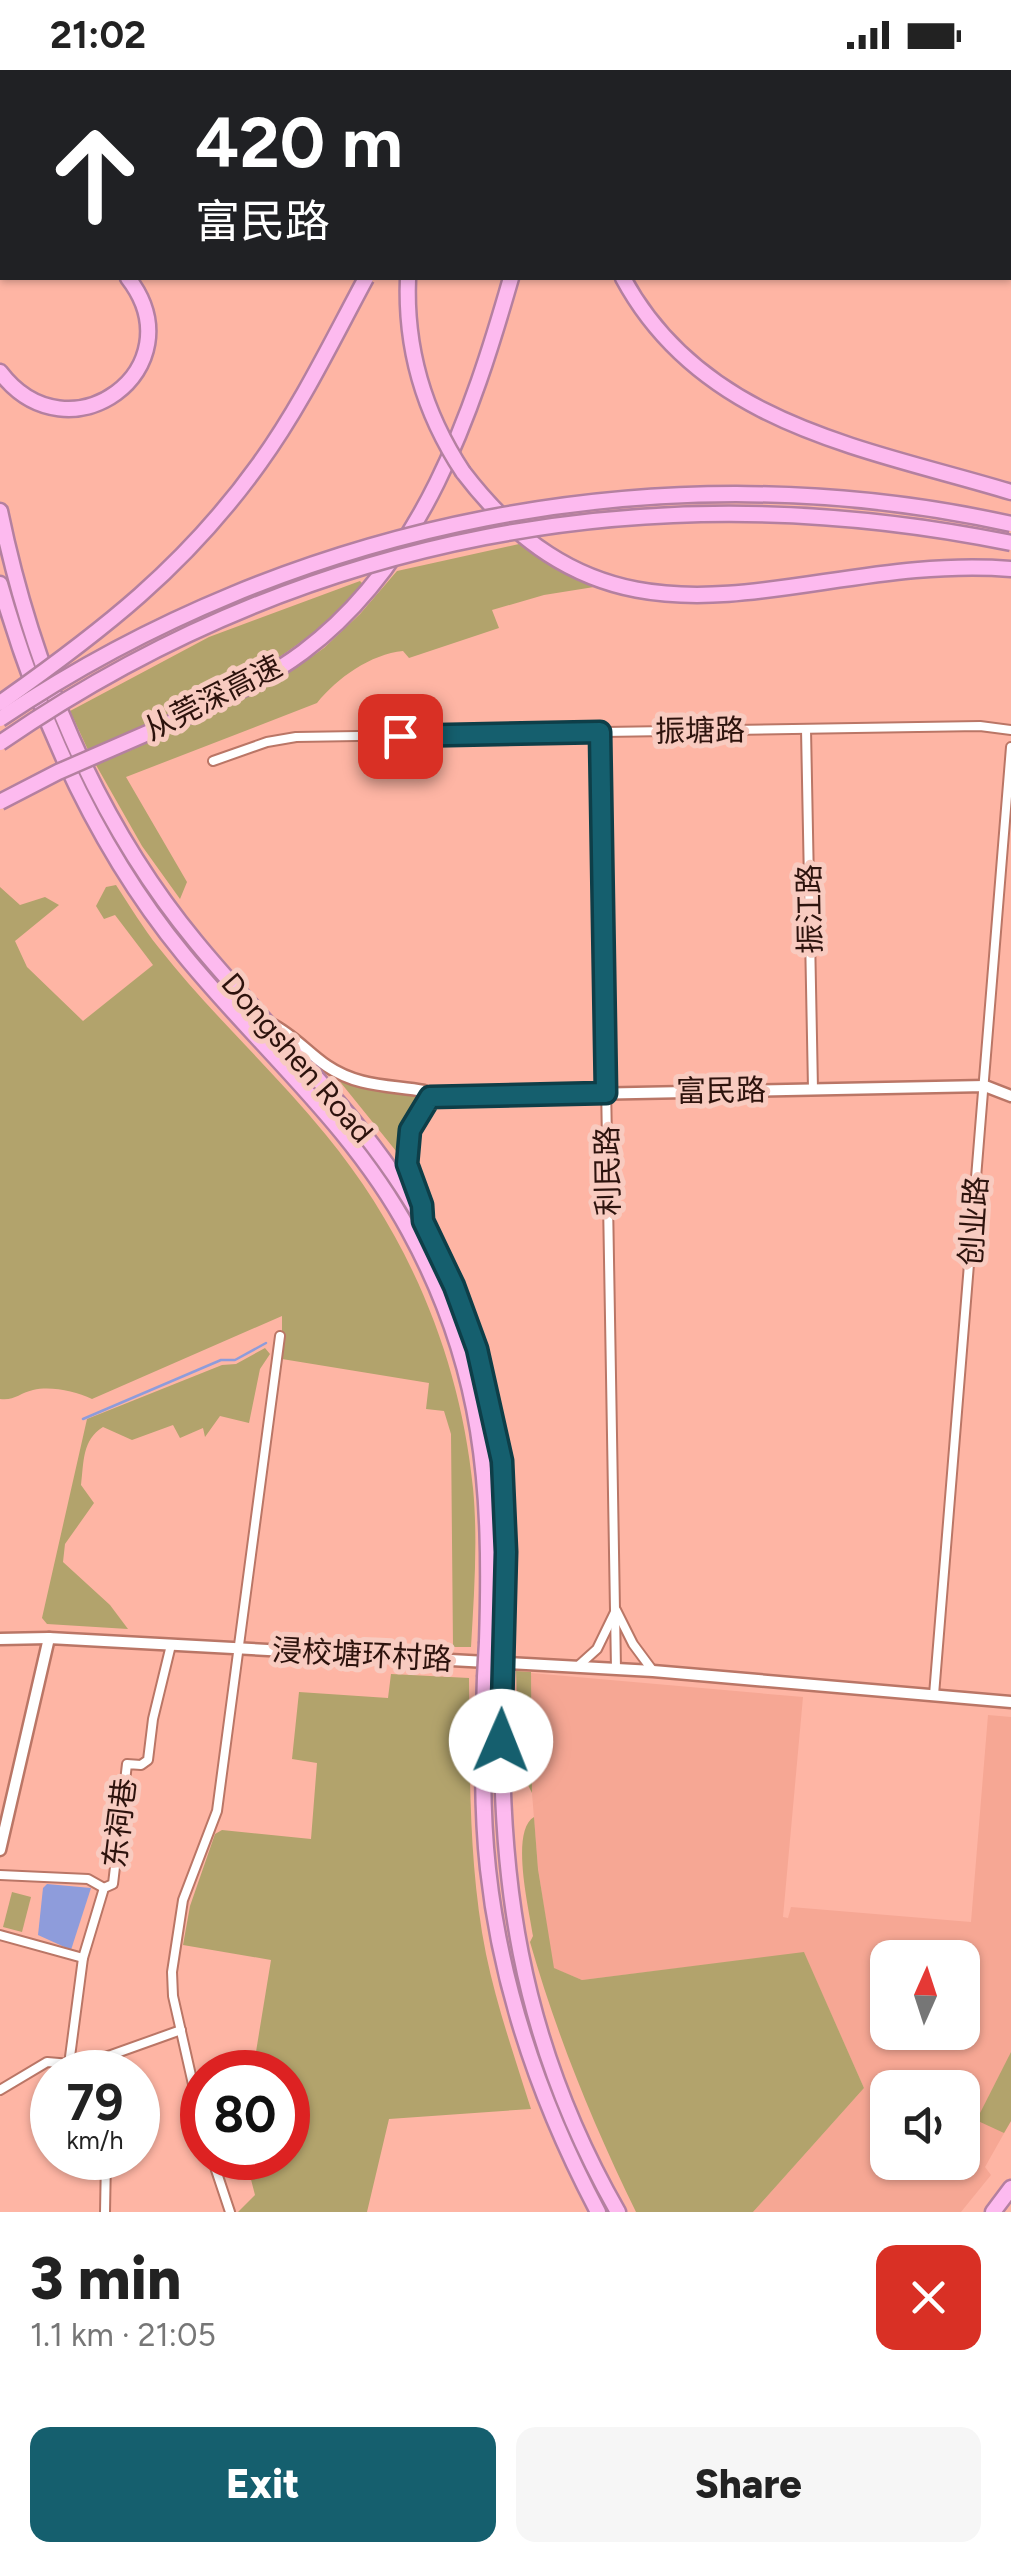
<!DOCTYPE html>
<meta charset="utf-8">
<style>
body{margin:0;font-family:Figtree,"Noto Sans SC",sans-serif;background:#f6f6f6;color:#222;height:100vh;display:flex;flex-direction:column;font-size:38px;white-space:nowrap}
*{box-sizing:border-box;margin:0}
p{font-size:32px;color:#767676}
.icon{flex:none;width:55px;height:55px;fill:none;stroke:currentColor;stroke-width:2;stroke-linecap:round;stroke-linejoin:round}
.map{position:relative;height:2142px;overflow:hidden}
.side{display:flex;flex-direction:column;background:#fff;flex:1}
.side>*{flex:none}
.top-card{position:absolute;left:0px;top:0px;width:1012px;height:210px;box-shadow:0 2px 8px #0004;background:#202124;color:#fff;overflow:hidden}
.needle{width:65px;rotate:3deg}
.fabs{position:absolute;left:870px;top:1870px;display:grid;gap:20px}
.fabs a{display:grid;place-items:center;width:110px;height:110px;border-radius:20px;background:#fff;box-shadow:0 2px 8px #0004;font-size:50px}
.speed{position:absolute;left:30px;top:1980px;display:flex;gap:20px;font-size:50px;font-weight:700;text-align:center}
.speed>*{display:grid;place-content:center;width:130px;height:130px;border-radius:50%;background:#fff;box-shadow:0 2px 8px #0004;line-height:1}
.speed small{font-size:25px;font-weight:400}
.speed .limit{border:15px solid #d22;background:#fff;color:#111}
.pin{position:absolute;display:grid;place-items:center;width:85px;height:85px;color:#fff;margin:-42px;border-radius:20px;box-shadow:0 5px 15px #0006}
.me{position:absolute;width:110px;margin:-55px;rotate:1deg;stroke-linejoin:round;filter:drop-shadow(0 0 8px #0008)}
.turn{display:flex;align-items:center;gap:35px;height:210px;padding:0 30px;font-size:45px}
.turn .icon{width:130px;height:130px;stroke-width:2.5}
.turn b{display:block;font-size:70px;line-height:85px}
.round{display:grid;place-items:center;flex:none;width:105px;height:105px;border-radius:20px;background:#f6f6f6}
.summary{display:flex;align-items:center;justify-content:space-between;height:170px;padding:0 30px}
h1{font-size:60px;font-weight:800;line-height:75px}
.button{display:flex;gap:20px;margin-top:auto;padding:20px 30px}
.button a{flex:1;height:115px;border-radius:20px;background:#155f6e;color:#fff;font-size:40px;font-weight:800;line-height:115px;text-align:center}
.button a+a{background:#f6f6f6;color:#222}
.status{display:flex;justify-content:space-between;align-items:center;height:70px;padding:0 50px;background:#fff;direction:ltr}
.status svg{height:28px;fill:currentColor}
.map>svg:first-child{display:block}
</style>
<div class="status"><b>21:02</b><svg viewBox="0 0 49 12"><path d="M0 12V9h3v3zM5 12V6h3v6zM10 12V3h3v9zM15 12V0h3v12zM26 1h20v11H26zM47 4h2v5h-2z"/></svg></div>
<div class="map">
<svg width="1011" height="2142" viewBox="0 0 1011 2142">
<rect width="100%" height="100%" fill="#feb5a4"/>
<!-- built -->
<path fill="#f6a794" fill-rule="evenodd" d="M531,1603L803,1627L783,1847L788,1848L791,1837L971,1852L988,1645L1011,1647V2051L985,2097L991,2105L961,2142H753L864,2018L804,1883L582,1910L553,1898L538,1798L532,1723ZM888,1888H962V1962H888ZM888,2018H962V2092H888Z"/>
<!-- green -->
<g fill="#b2a36c">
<path d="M519,474L594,517L544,525L492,540L499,558L409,588L403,581C371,584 337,608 317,633L126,707L187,812L180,829L142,776L96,695L194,653L283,607L324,578L360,544L397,501Z"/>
<path d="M360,511L364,515C289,599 189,637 88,680L70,641L209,567Z"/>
<path d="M116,815C130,836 143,858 159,878C211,944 273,1000 326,1065C409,1166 460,1288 473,1418C478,1470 474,1525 471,1577H453L451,1364L444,1341L426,1339L429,1313L282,1289V1246L92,1329C75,1321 51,1316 33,1320C20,1323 14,1331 0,1329V817L20,835L45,827L59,835L15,871L27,897L83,951L153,895L115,845L104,849L96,836L106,817Z"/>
<path d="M337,1008L368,1019L418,1026L419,1036L402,1063L400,1086Z"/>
<path d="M265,1278L270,1284L260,1299L249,1353L220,1346L205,1367L203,1358L180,1368L173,1355L132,1370L103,1357C82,1370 84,1392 81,1415L94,1433L65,1474L63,1492L110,1535L128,1559L47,1554L42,1548L87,1349L222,1295L236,1294Z"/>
<path d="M516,1601L531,1602L532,1723L519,1697Z"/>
<path d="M391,1604L469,1608C470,1700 468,1793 486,1884C497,1937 515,1988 531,2039L389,2049L367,2142H238L255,2125L248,2098L277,2088H288V2002H256L254,1994L271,1890L183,1875L190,1836L215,1764L222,1760L311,1769L317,1693L292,1689L299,1622L388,1628Z"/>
<path d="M534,1747L538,1799L554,1898L582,1910L804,1882L864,2018L753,2142H636C593,2054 557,1966 530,1872L533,1866C529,1839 510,1761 534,1747Z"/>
<path d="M12,1822L31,1827L22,1862L3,1857Z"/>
<path d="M1011,1982V2051L1004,2063L978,2051V2047Z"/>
</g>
<!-- water -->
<path fill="#8e9cdb" d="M47,1814L91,1818L71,1880L38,1865L43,1818Z"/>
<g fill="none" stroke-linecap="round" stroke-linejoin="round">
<!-- stream -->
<path stroke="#8e9cdb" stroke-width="2.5" d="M83,1349L221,1290H235L266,1273"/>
<!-- street casing -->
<g stroke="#ba7666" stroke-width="12">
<g id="street">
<path d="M806,659L813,1019"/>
<path d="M600,662L616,1599"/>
<path d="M213,691L267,672L296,667L980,656L1011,660"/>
<path d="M577,1597L597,1579L616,1540L633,1574L653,1601"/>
<path d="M934,1625L1011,677"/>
<path d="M0,1805L88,1809L104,1818"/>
<path d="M0,1865L83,1888"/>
<path d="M68,2002L83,1888L104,1818L113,1814L127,1694L141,1695L148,1690L153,1649L171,1575"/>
<path d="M0,2020L47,1992L83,1995L181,1960"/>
<path d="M202,2054L173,1926L172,1902L183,1830L217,1741L280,1266"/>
<path d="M212,2088L230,2142"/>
<path d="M105,2142L106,2088"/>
</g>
</g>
<!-- secondary casing -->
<g stroke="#ba7666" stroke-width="15">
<g id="secondary">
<path d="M271,954C292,964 308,983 327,996C358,1017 389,1015 424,1021L430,1027C425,1040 414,1049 409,1062C398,1094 421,1119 423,1150"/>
<path d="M430,1027L985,1016L1011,1026"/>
<path d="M0,1569L49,1568"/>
<path d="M0,1780L49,1568L653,1601L1011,1632"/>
</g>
</g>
<!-- primary casing -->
<g stroke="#b480a0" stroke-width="16">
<g id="primary">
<path d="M398,2L404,0"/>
<path d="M0,162L2,161"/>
</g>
</g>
<!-- highway casing -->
<g stroke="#b480a0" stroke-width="19">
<g id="highway">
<path d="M55,0L59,2"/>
<path d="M467,2L468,0"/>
<path d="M558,2L559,0"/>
<path d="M592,2V0"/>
<path d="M0,187H2"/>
<path d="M623,208C702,355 865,378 1011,422"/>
<path d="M0,302C69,393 198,298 128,208"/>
<path d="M463,402C626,616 801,482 1011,499"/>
<path d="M0,441C32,596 95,750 196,872C278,972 377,1057 435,1174C502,1309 509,1427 504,1573"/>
<path d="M0,514C38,646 96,778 184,885C259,977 352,1055 409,1161C484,1298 492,1419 487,1572"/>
<path d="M189,645C229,627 268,608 303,582C422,493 472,344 511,208"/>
<path d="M485,1607C483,1671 481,1735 488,1799C501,1919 542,2036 598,2142"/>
<path d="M503,1607C496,1803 519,1969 618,2142"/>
<path d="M993,2142L1011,2118"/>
</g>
</g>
<!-- street -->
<use href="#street" stroke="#fff" stroke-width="8"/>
<!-- secondary -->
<use href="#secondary" stroke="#fff" stroke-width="10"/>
<!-- primary -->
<use href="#primary" stroke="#fed6f5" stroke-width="11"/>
<!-- highway -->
<use href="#highway" stroke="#fdbaef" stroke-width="14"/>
<!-- highway-bridge casing -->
<g stroke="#b480a0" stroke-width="19" stroke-linecap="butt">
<g id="highway-bridge">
<path d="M408,208C405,279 424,343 463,402"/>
<path d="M0,633C102,561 185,497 259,394C301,336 332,271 366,208"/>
<path d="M0,649C294,451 664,377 1011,454"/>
<path d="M0,673C303,464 652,400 1011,473"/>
<path d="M0,732L58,702L189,645"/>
<path d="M485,1607L487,1572"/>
<path d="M503,1607L504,1573"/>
</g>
</g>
<!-- highway-bridge -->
<use href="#highway-bridge" stroke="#fdbaef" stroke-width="14"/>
</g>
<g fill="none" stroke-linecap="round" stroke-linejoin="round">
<!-- route casing -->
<g stroke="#0e3e48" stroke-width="25">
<path id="route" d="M400,666L600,662L606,1023L430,1027L410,1060L407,1094L422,1135L423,1151L454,1216L477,1279L502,1391L506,1482L501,1671"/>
</g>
<!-- route -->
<use href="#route" stroke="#155f6e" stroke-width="18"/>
</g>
<g text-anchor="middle" stroke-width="10" stroke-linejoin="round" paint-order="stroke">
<!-- street labels -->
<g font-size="30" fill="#2d130d" stroke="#f8cbc0">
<text transform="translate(213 628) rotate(-27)" y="10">从莞深高速</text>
<text transform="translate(700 661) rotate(-1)" y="10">振塘路</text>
<text transform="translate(810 839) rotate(-91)" y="10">振江路</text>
<text transform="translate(297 988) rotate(49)" y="10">Dongshen Road</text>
<text transform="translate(721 1021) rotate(-1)" y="10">富民路</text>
<text transform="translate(608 1101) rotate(-91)" y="10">利民路</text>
<text transform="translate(974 1151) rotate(-86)" y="10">创业路</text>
<text transform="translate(362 1585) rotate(3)" y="10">浸校塘环村路</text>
<text transform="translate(120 1753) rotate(-83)" y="10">东祠巷</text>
</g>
</g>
</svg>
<div class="fabs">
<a><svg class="needle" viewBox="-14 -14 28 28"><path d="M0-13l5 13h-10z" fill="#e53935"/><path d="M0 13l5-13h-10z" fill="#767676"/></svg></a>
<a><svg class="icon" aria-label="sound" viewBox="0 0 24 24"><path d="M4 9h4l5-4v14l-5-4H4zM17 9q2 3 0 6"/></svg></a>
</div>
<div class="speed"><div>79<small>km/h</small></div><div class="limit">80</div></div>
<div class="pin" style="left:400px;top:666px;background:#d93025"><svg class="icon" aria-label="arrive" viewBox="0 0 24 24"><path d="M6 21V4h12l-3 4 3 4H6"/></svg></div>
<svg class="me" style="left:501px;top:1671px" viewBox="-20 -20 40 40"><circle r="19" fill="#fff"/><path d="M0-13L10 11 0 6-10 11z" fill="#155f6e"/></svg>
<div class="top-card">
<div class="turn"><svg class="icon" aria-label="ahead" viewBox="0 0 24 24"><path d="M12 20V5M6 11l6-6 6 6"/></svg><div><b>420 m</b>富民路</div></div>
</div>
</div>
<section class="side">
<div class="summary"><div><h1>3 min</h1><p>1.1 km · 21:05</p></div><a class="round" style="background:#d93025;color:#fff"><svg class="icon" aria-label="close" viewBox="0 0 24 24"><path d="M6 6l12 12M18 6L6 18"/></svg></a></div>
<div class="button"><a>Exit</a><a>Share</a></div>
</section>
